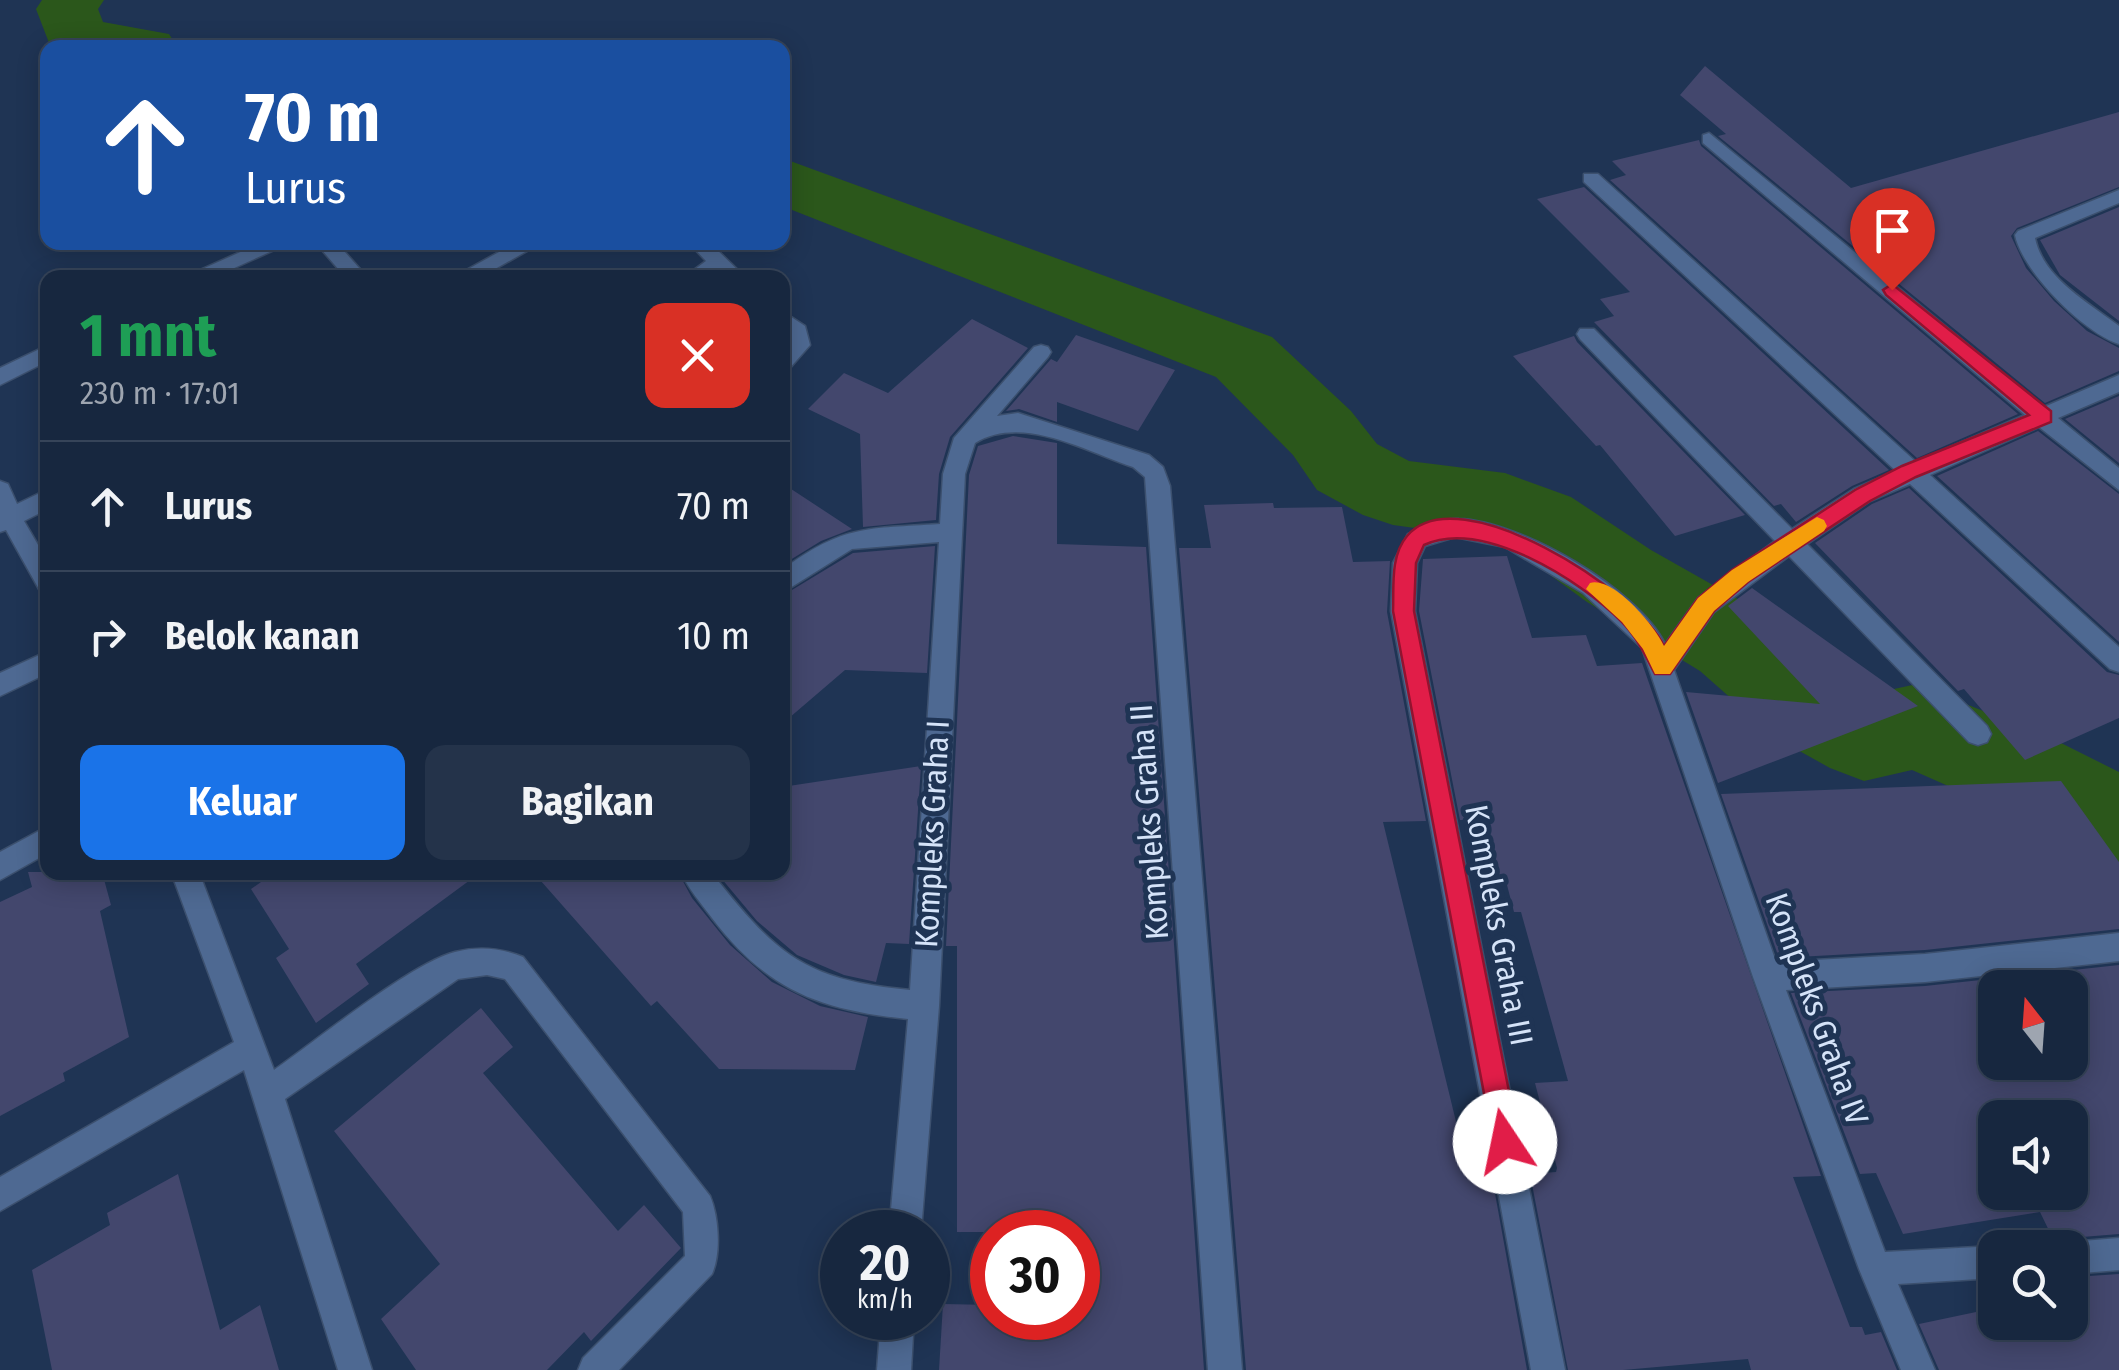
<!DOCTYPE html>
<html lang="id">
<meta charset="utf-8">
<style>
body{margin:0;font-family:"Fira Sans Condensed",sans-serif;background:#24334a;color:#f1f3f6;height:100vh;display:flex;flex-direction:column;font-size:38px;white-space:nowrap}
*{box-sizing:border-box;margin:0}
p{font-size:32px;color:#9ea5b0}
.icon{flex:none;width:55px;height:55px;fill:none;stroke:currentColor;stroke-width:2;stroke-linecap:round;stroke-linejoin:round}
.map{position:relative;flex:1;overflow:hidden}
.side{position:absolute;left:40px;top:270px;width:750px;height:610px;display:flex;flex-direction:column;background:#17273f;border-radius:20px;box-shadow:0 5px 25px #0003,0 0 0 2px #364459}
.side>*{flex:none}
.guide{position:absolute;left:40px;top:40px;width:750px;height:210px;border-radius:20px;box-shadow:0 5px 25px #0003,0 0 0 2px #364459;background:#1a4fa0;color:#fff;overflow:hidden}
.needle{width:65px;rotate:343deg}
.tools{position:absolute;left:1978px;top:970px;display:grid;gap:20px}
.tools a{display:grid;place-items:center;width:110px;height:110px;border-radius:20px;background:#17273f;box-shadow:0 5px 25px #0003,0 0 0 2px #364459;font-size:50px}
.speed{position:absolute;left:820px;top:1210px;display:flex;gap:20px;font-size:50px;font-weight:700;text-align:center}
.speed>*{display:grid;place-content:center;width:130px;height:130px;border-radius:50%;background:#17273f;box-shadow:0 5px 25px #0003,0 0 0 2px #364459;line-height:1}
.speed small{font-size:25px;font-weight:400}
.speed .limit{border:15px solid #d22;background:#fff;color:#111}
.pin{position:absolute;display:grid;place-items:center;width:85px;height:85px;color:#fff;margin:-102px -42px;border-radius:50% 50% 50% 0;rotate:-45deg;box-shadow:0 0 10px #0007}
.pin .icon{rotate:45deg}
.me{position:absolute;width:110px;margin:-55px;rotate:349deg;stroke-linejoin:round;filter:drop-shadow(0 0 8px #0008)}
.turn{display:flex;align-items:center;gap:35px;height:210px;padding:0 40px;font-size:45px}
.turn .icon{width:130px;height:130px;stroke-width:2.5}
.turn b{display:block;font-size:70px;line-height:85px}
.round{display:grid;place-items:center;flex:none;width:105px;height:105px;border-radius:20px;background:#24334a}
.summary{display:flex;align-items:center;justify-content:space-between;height:170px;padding:0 40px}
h1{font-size:60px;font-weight:700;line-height:75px;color:#1e9e55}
.action{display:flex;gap:20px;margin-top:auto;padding:20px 40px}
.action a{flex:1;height:115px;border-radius:20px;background:#1a73e8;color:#fff;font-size:40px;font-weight:700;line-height:115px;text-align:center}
.action a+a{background:#24334a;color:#f1f3f6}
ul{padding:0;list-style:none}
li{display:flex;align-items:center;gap:30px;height:130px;padding:0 40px;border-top:2px solid #364459}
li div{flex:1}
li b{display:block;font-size:38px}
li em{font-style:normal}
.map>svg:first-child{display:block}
</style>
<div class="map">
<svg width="2119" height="1370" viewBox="0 0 2119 1370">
<rect width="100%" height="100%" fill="#1f3454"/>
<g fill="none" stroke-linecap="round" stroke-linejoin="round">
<!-- river -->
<g fill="#2b571b" fill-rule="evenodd">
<path d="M42,0H104L98,9L103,22L169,34L178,48H51L36,9Z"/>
<path d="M782,158L1272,337L1351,411L1377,444L1409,461L1505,473L1571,497L1651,550L1766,615L1844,680L1871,694L1917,684L2059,742L2119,772V866L2079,854L1989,804L1912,770L1864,781L1830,768L1776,738L1700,671L1587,602L1509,545L1495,539L1393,525L1363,515L1317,490L1293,455L1216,377L782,206Z"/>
</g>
</g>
<!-- building -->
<g fill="#43476d" fill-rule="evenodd">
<path d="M1705,66L1851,188L2119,112V187L2017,228L2011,236L2026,268L2054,301L2087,331L2119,348V371L2045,403L1718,136L1726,134L1680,95Z"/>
<path d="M1699,140L1701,146L2018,414L1917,458L1610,180L1626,175L1612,161Z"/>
<path d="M1584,187L1889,470L1852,486L1796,522L1781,504L1774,506L1594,322L1614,316L1600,299L1630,292L1537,199Z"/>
<path d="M2119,207V321L2060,275L2040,240Z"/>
<path d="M972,319L1028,348L950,437L939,474L936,520L863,527L860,434L808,409L844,373L888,393Z"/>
<path d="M1076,335L1175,370L1138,431L1057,402V422L1019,409L1006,411L1051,359L1057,362Z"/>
<path d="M1574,336L1577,342L1745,515L1675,536L1600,445L1596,446L1513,356Z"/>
<path d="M2119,396V463L2065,419Z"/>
<path d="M2038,431L2119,494V642L1937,476Z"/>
<path d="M1013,436L1057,443V544L1146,547L1204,1370H939L943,1304L992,1305V1318H1078V1232H957V946H946L969,475L978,446Z"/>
<path d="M782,483L852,529L821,541L782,565Z"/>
<path d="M1909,488L2107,672L2119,675V718L2025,760L1964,689L1958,691L1815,543L1872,504Z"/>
<path d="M1273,503L1274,508L1342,507L1353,562L1390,561L1387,612L1426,821L1383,822L1470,1179L1492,1177L1527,1370H1246L1179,548H1211L1204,505Z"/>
<path d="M935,546L927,673L845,670L782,724V596L853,553Z"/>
<path d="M1507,556L1532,638L1586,635L1597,666L1642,663L1821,1176L1793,1177L1850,1327H1862L1865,1335L1881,1332L1897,1370H1751L1748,1359L1623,1370H1568L1530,1174L1556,1172L1557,1168L1535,1083L1568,1081L1521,912H1514L1507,885L1479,884L1465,820H1460L1419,611L1423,559Z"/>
<path d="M1752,588L1918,706L1718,783L1686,692L1820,704L1728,606Z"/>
<path d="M921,766L909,944L886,943L876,982L844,975L797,955L757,921L716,872H782V787Z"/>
<path d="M2061,781L2119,862V929L1925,950L1779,958L1721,794Z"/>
<path d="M28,872H102L111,905L100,911L129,1037L63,1073L65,1081L0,1116V902L32,887Z"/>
<path d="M275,872H481L356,964L369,984L316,1023L276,958L289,949L251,889Z"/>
<path d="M533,872H678L692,898L730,945L772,982L820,1006L868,1017L855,1070L719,1069L657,1001L651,1006Z"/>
<path d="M2119,965V1234L2070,1238L2056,1245L2040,1212L1903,1234L1876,1173L1860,1174L1791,993L1925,986ZM1995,988H2070V1062H1995ZM1995,1118H2070V1192H1995Z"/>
<path d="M481,1008L513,1047L483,1073L618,1231L644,1205L681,1248L591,1341L584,1332L547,1370H416L381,1319L440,1264L334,1131Z"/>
<path d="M178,1174L220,1330L260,1305L279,1370H52L32,1270L110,1225L107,1213Z"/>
<path d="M2119,1274V1370H1939L1919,1324L1995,1308V1322H2070V1292L2080,1290L2074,1277Z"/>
</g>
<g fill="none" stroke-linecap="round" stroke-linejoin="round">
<!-- street casing -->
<g stroke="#3c506e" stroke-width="3">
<g id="street">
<path d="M1709,133L2044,407L2119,375V392L2058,418L2119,468V490L2039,427L1930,475L2119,647V672L2110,669L1910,484L1870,501L1807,544L1987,726L1991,734L1987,742L1978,745L1969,742L1789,556L1714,612L1674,670L1776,962L1925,954L2119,933V961L1925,982L1786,990L1885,1252L1995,1246L1999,1248H1995V1278L1898,1284L1935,1370H1901L1859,1269L1753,977L1642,648L1583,593L1505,547L1455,537L1425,546L1417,563L1415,611L1565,1370H1531L1391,611L1393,563L1408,534C1424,526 1441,518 1459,519C1520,521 1638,589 1665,644L1698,598L1775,541L1580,339L1577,334L1580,329H1594L1792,529L1854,489L1896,471L1584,182V174H1598L1916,462L2025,415L1703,143V135Z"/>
<path d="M2119,190V203L2035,238C2043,278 2089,303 2119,326V344C2084,333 2022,271 2015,235L2018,231Z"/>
<path d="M263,242H292L212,278H182Z"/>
<path d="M315,242H336L368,278H346Z"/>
<path d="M517,242H543L479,278H452Z"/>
<path d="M688,242H709L746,278H723L717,272L708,278H683L706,261Z"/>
<path d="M782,311L805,326L810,345L789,369L782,371V350L789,343L782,329Z"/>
<path d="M48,345V361L0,385V368Z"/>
<path d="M1041,345L1048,347L1051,352L1048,357L997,416L1018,413L1149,455L1163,467L1170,486L1242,1370H1208L1145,477L1133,467C1085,451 1022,414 975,443L965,474L939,1006L921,1232H889L908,1019C819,1010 767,990 712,918C701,903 688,889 681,872H711C776,954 803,980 910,990L939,542L852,549L782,593V570C844,524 867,529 940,524L943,474L954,438L1034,347Z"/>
<path d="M0,481L8,484L17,504L48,489V509L24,521L48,562V593L40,591L6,530L0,532Z"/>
<path d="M48,651V673L0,696V673Z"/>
<path d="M48,826V853L0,880V852Z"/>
<path d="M171,872H199L274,1070C316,1041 411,963 455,952C479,946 501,948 523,957L710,1196C719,1217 721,1254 712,1274L619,1370H578L583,1358L685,1256L683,1212L505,979L487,975L458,979L285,1099L372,1370H338L244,1070L0,1211V1177L234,1042Z"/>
<path d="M2119,1238V1270L2070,1274V1248H2058L2070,1242Z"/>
<path d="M881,1318H914L911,1370H877Z"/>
</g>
</g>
<!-- street -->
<use href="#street" fill="#4e6992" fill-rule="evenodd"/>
</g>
<!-- route -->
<path fill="#e11d48" stroke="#92132f" stroke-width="2.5" d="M1892,284L2051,411V422L1916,477L1870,501L1748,582L1714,611L1670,674H1655C1645,655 1637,637 1622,622C1580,580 1482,518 1424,545L1416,563L1414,611L1519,1142L1515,1152L1505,1156L1495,1152L1393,611C1394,587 1390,556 1407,536C1458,475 1639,592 1664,646L1698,598L1732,570L1855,490L1902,466L2029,415L1886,295L1883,290Z"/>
<!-- slow -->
<path fill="#f59e0b" d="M1817,517L1824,520L1827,526L1824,531L1748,582L1714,611L1670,674H1655L1643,649L1622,622L1586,589L1590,583C1613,576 1655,626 1664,646L1698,598L1732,570Z"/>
<g text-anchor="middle" stroke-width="10" stroke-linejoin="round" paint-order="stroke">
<!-- street labels -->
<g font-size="32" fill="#d5e3f8" stroke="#1f3454">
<text transform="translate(1149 822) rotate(-94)" y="11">Kompleks Graha II</text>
<text transform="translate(932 834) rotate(-87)" y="11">Kompleks Graha I</text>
<text transform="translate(1499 925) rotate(79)" y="11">Kompleks Graha III</text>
<text transform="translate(1817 1009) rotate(70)" y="11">Kompleks Graha IV</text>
</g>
</g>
</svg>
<div class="tools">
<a><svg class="needle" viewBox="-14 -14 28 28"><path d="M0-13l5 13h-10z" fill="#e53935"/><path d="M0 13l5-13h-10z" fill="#9ea5b0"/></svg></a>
<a><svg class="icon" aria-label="sound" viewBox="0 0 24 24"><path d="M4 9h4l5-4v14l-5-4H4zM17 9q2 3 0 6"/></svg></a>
<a><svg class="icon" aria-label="search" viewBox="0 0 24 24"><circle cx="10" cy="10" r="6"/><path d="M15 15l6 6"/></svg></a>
</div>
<div class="speed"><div>20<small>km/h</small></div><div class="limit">30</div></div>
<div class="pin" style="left:1892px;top:290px;background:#d93025"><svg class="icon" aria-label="arrive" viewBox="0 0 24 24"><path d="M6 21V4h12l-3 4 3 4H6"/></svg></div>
<svg class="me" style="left:1505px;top:1142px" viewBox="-20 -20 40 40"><circle r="19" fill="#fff"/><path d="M0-13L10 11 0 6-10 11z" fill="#e11d48"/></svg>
<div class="guide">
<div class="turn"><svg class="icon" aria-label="ahead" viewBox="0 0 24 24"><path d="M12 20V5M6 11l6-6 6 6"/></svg><div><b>70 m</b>Lurus</div></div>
</div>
<section class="side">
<div class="summary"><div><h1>1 mnt</h1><p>230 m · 17:01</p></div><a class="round" style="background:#d93025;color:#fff"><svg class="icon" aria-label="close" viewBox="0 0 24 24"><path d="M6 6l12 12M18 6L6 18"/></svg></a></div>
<ul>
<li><svg class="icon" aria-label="ahead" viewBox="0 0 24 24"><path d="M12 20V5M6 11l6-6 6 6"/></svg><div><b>Lurus</b></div><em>70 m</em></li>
<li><svg class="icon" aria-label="right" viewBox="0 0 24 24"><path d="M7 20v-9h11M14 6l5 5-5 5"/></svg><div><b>Belok kanan</b></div><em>10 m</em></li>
</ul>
<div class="action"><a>Keluar</a><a>Bagikan</a></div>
</section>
</div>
